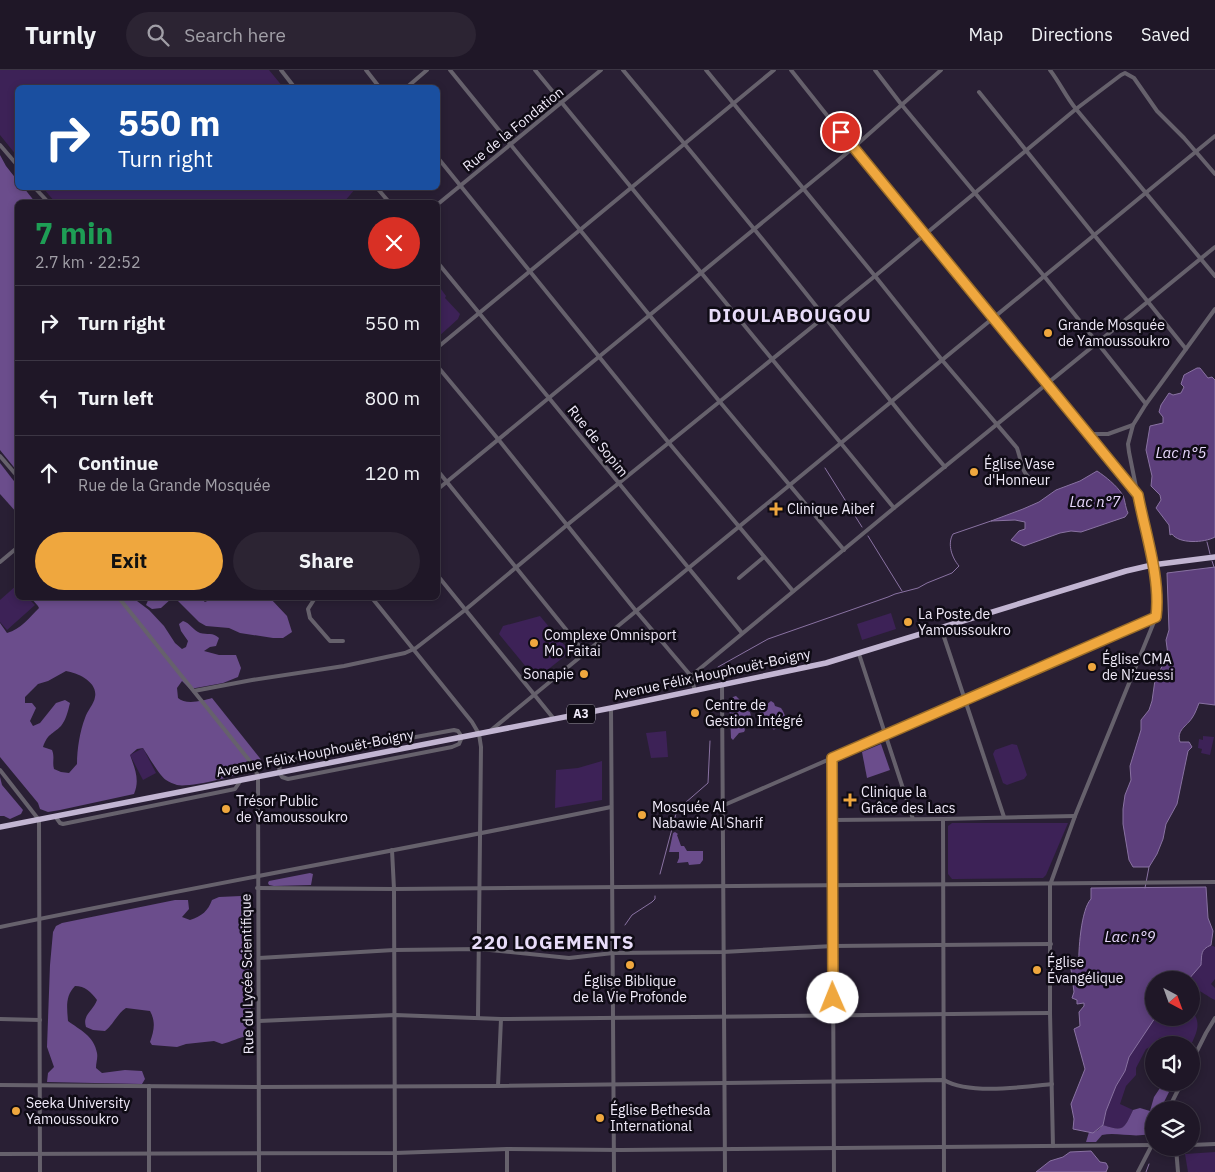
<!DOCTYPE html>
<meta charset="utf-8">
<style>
body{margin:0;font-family:"IBM Plex Sans",sans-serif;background:#2c2433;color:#f1f3f6;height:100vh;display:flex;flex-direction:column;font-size:19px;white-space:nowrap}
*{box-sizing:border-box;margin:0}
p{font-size:16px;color:#a19fa7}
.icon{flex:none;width:28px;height:28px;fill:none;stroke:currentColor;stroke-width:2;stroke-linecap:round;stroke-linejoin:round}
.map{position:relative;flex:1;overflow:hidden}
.panel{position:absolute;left:15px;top:130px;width:425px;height:400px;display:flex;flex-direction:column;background:#1f1727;border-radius:8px;box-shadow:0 2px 8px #0003,0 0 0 1px #3c3644}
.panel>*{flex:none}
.banner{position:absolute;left:15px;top:15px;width:425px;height:105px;border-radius:8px;box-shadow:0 2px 8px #0003,0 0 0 1px #3c3644;background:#1a4fa0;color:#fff;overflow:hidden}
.needle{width:32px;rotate:139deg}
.buttons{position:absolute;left:1145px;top:901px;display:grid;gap:10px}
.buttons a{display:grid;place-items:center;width:55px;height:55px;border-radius:50%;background:#1f1727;box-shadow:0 2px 8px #0003,0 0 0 1px #3c3644;font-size:25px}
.pin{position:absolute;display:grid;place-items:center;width:42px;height:42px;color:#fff;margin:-21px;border:2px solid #fff;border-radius:50%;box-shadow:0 1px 5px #0007}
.me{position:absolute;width:55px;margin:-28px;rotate:359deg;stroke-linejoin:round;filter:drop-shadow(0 0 4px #0008)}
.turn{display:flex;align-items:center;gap:18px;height:105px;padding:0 20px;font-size:22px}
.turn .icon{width:65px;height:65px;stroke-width:2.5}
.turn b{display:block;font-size:35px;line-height:42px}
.round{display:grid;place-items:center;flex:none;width:52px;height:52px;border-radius:26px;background:#2c2433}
.summary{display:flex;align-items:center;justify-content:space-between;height:85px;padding:0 20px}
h1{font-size:30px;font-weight:700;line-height:38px;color:#1e9e55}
.button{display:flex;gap:10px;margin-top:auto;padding:10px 20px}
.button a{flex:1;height:58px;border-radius:30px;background:#efa73e;color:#111;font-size:20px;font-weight:700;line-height:58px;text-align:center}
.button a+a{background:#2c2433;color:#f1f3f6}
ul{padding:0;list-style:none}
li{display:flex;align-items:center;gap:15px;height:75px;padding:0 20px;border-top:1px solid #3c3644}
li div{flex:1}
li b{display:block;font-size:19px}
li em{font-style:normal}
header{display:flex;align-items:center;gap:30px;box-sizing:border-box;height:70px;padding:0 25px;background:#1f1727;border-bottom:1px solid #3c3644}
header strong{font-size:24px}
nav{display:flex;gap:28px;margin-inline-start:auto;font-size:18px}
.search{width:350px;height:45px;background:#2c2433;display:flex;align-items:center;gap:12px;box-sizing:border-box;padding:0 18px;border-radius:28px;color:#a19fa7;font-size:19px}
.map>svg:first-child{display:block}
</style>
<header>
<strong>Turnly</strong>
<div class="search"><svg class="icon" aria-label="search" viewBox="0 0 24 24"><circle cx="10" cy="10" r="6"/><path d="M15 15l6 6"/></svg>Search here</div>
<nav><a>Map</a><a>Directions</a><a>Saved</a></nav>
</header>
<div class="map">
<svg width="1215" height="1102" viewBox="0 0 1215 1102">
<rect width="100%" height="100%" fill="#291f34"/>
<!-- green -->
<g fill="#3d2257">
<path d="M0,0H269L283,17L18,18L17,86L0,65Z"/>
<path d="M43,118H356L344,132H55Z"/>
<path d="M438,215L446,226L445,228L460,244L458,249L438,267Z"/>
<path d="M17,515L18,528H28L35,535L7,560L0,552V530Z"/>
<path d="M891,543L896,559L862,570L857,554Z"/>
<path d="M540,546L570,582L536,609L499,564L503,556Z"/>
<path d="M666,661L668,687L651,688L646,663Z"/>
<path d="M1203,666L1214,667L1210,685L1201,683L1202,679L1198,678L1199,669L1203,670Z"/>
<path d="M1012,674L1017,675L1027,705L1024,709L1007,715L1003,713L993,684L995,680Z"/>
<path d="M143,678L156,703L143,710L130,685Z"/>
<path d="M602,691V730L555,738L556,700L578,698Z"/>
<path d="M952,753H1068L1046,805L1043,808L955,809H952L948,804V756Z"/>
<path d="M1211,875L1215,877V909L1211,914L1215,918V930C1207,927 1200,918 1191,920V910H1188L1201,895C1202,884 1200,880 1211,875Z"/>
<path d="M1191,940C1202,952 1197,962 1191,975H1180C1174,967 1169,966 1159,968L1156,974L1146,979L1136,998V1005L1126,1016L1120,1034L1133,1040C1124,1059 1124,1062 1103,1055L1106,1041L1116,1016L1125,1001L1129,987L1155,948H1191Z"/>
<path d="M1215,1082V1102H1188L1185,1084Z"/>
</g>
<!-- forest -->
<g fill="#6b4d8c" fill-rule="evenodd">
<path d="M0,85L6,96L17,110L18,118H24L35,132H18L17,401L0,380Z"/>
<path d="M0,393L17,415V443L0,424Z"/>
<path d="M31,528H133L149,540L164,556L175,573L182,579L186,577L188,571L181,561L179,554L183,551C190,553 193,560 200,563C207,565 213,562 219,568L216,576L210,577L204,581L219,585H236L241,598L238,607L223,613L190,619L182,611L177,618L178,628C185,635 203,631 212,628L263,692C254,703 192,718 177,715C174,714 169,712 166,710C159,705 149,687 143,678L137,679L130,685C135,699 140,710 134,724L60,740L48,742L40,739L38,733L0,687V553L7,563C21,559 29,548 39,538L38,536ZM66,601C78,603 98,612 95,627C94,634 87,641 85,648C80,661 77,679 77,694L69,703L61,702L54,699C52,692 55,687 52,680L43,677C48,663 52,665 61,656C66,650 68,641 70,633L65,630L56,633L40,653L33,656L30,651L36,638L32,633H25V627L38,614L48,611Z"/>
<path d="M149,528H172L161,538L152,539L146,535Z"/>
<path d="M175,528H200L205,532L214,528H270L287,546L292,562L283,568H273L240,563L229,558L206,556L199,552Z"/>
<path d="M736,626L743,633V639L750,642L751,646L743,654L745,660L744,662L739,663L733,670L731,668L730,644L727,635L733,627Z"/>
<path d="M771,631L774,633L775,636L781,638C790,651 782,651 774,660L770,656L758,655C757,650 760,645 760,640Z"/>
<path d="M881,674L890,700L867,708L862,682Z"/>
<path d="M0,707L2,715L23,740L21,744L10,749L4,746H0Z"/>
<path d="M675,762L678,764L677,765L681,776H684L687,781H703V790L700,794L689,795L688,792L677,793L679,788V782H669L673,763Z"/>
<path d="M310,803L313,804L311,815L274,816L269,815L268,813L269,811Z"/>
<path d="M241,826L252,830V912L250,964L248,966C238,967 232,972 222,974L214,971L186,974L177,977L152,975L150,972C154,961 156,952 150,941L126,938C116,945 114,954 105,961L93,960L86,957C82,945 93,941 97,930C91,922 85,916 75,916C65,926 67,938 68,951C80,960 94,966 97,983C98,988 96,992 96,998L102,1003L125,1000L142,1001L145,1009L142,1014L47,1012L48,1003L54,997L47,977L50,895L53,862L56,856L62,853L175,830H188L189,839L182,847L190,850C202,846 208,841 212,830L219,827Z"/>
<path d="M1160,1018H1165L1169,1022L1160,1040H1154V1053L1149,1064C1133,1068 1117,1062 1102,1065L1096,1072H1086L1089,1062C1096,1063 1098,1060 1103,1055C1124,1062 1124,1059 1133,1040L1140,1038L1150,1041L1154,1027Z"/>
</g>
<!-- water -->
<g fill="#5d3f7c" stroke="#8972a2">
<path d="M1197,298H1200L1208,308L1212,307L1215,310V467C1204,473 1179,474 1172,464L1170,465L1169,455L1156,438L1161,430L1160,425L1151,416L1152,406L1146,380L1150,356L1163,353V347L1159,342L1161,335L1169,323L1173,325L1181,323L1184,317L1181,314L1184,305Z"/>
<path d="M1097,401C1106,407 1116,415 1122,424C1125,428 1125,437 1128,443L1125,447L1081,462L1071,461L1060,463L1024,476L1011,470L1019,461L1025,459V452L1015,450L991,451L1023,439L1039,432L1056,420L1080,411Z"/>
<path d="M1215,497V635L1199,633C1197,638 1195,644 1192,648C1187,656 1176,660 1180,672H1189L1192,677L1188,681L1177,734L1166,754L1163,769L1157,784L1149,797H1133L1129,790L1123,754V739L1125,725L1131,710L1130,696L1141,660V650L1149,640L1152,631L1155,610L1168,585L1166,570L1169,560L1167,503Z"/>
<path d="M1206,817L1208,848L1213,861L1211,875C1200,880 1202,884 1201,895L1188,910H1154L1155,948L1129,987L1125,1001L1116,1016L1106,1041L1103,1055L1093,1063L1073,1059L1074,1049L1071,1034L1085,999L1074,959L1080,956L1079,942L1084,936V933L1077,934V930L1072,928L1074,922L1071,899L1079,896C1078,882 1081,839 1091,829V818Z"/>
<path d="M1091,1081L1100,1092L1106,1093L1108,1097L1106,1102H1036L1050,1091L1063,1087L1070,1082Z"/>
</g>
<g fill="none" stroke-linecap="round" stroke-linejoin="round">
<!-- stream -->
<g stroke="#8972a2" stroke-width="1">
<path d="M825,398L862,457"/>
<path d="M868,466L902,521"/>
<path d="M1207,472L1210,484"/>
<path d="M1212,491L1214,497"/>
<path d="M718,597L768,569L888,527L895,524L918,518L927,513L952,503L959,496C952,488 947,474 953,464L991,451"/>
<path d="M660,804L677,740L708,713L710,671"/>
<path d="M1145,818L1149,797"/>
<path d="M625,855L632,845L652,832L655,829V826"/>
<path d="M1146,1102L1149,1094"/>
</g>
<!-- minor -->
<g stroke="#66616c" stroke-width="4">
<path d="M281,0L295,18"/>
<path d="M366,0L380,18"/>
<path d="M450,0L720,332L844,480"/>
<path d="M535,0L894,438"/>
<path d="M623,0C691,81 758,163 824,246C864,297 903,348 945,397"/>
<path d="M706,0L875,206L942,290L1017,378C1023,395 1020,406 1041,415"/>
<path d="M791,0L853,78L1138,425L1156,513V547L1075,746L1050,815V943L1053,1076"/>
<path d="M875,0L901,34L1044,206L1146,334"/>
<path d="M1050,0C1060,13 1066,27 1076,39L1215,206"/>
<path d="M406,18L427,0"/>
<path d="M979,22L1186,279"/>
<path d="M0,75L18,96"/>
<path d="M438,88L669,373L793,521"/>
<path d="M35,118L48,132"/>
<path d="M377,118L389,132"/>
<path d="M438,134L601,0"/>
<path d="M438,193L742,563"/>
<path d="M438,277L774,0"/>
<path d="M438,297L498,369L636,541L691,606L695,621"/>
<path d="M1088,364H1108L1133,355"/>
<path d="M0,386L18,407"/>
<path d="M438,401L585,583"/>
<path d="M438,419L853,78L941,0"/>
<path d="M1137,422L1129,382L1128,374L1133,355L1146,334L1215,239"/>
<path d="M0,492L18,477"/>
<path d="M438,506L554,649"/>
<path d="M739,508L764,487"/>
<path d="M119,528L253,695L258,706L259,1102"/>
<path d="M315,528L308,539L310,548L330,571H343"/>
<path d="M372,528L472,652L479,664L481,677L478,948"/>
<path d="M941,558L1004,747"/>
<path d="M859,584L913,749"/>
<path d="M691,606L894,438L1215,177"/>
<path d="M722,616L725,1102"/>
<path d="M194,621L252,610L344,596L405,583L416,578L465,540L567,455L875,206L1076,39L1121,5L1125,3L1134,8L1157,41L1184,68L1215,104"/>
<path d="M611,638L614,1102"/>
<path d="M454,660L458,661L462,667L459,674L452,677L288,709L282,707L279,702L280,695L285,691Z"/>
<path d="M490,661L1215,66"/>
<path d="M832,688L834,1102"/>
<path d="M0,700L39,750L40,1102"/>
<path d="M722,736L1156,547"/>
<path d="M55,746L60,753L63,754L235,719L241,710"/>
<path d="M943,749L944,1102"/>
<path d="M832,750L943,749L1075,746"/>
<path d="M392,780L394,819L395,1102"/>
<path d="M257,818L394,819L1215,812"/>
<path d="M0,857C203,815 408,779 611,737"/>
<path d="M259,888L394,880L480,879L569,888L613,883L723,882L833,876L1051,874"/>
<path d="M0,949L40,950"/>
<path d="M259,951L395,945L501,949L1050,943"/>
<path d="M1191,993L1206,963L1215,948"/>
<path d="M0,1015L259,1017L498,1016L944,1010C969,1025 1023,1017 1052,1014"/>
<path d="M498,1016L501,949"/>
<path d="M1168,1040L1182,1012"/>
<path d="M1191,1075L1215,1074"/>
<path d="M1176,1078L1178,1102"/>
<path d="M0,1084L395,1083L507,1079L621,1080L1154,1075"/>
<path d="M149,1102V1016"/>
<path d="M507,1102V1079"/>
<path d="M1138,1102L1154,1071"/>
</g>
<!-- highway -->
<path stroke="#c2b5d2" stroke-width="5.5" d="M0,757L611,638L826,593L1126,501L1152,495L1215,487"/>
</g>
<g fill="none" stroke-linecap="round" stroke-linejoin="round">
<!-- route casing -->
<g stroke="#9b6d28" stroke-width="12">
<path id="route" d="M833,928L832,688L1156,547C1161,509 1145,462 1138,425L841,62"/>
</g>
<!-- route -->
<use href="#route" stroke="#efa73e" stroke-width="9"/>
</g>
<!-- markers -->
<g fill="#efa73e" stroke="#0f0b15" stroke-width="2">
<circle cx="1048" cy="263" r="5"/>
<circle cx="974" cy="402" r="5"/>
<path d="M773.5 431.5h5v5h5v5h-5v5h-5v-5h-5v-5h5z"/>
<circle cx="908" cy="552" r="5"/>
<circle cx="534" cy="573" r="5"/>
<circle cx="1092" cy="597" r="5"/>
<circle cx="584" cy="604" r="5"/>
<circle cx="695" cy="643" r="5"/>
<path d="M847.5 722.5h5v5h5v5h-5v5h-5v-5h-5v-5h5z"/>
<circle cx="226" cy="739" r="5"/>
<circle cx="642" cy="745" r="5"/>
<circle cx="630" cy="895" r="5"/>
<circle cx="1037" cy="900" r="5"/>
<circle cx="16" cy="1041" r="5"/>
<circle cx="600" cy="1048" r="5"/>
</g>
<g text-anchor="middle" stroke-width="5" stroke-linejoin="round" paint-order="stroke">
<!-- shield labels -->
<rect fill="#0f0b15" stroke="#aca7b5" stroke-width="1" x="567" y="634.5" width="28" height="19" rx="4"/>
<g font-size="12" font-weight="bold" fill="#f0eaf9">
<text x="581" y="648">A3</text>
</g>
<!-- street labels -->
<g font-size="14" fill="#f0eaf9" stroke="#0f0b15">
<text transform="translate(513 59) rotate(-39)" y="5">Rue de la Fondation</text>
<text transform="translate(598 371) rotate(51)" y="5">Rue de Sopim</text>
<text transform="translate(712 604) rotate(-12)" y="5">Avenue Félix Houphouët-Boigny</text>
<text transform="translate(315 683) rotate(-11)" y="5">Avenue Félix Houphouët-Boigny</text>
<text transform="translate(247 904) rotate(-91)" y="5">Rue du Lycée Scientifique</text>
</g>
<!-- poi labels -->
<g font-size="14" fill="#f0eaf9" stroke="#0f0b15" text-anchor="start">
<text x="1058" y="260">Grande Mosquée<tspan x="1058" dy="16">de Yamoussoukro</tspan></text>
<text x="984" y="399">Église Vase<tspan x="984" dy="16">d'Honneur</tspan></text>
<text x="787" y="444">Clinique Aibef</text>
<text x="918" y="549">La Poste de<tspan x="918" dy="16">Yamoussoukro</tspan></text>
<text x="544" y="570">Complexe Omnisport<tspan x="544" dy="16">Mo Faitai</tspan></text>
<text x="1102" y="594">Église CMA<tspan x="1102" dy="16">de N’zuessi</tspan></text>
<text x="574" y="609" text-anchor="end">Sonapie</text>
<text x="705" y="640">Centre de<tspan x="705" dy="16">Gestion Intégré</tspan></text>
<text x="861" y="727">Clinique la<tspan x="861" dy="16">Grâce des Lacs</tspan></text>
<text x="236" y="736">Trésor Public<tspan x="236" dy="16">de Yamoussoukro</tspan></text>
<text x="652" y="742">Mosquée Al<tspan x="652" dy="16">Nabawie Al Sharif</tspan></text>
<text x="1047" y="897">Église<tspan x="1047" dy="16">Évangélique</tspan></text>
<text x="630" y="916" text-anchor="middle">Église Biblique<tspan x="630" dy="16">de la Vie Profonde</tspan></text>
<text x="26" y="1038">Seeka University<tspan x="26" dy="16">Yamoussoukro</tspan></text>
<text x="610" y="1045">Église Bethesda<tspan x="610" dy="16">International</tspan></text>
</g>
<!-- water labels -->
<g font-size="15" font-style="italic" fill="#e7d7fc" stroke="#0f0b15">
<text x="1181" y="388">Lac n°5</text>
<text x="1095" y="437">Lac n°7</text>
<text x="1130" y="872">Lac n°9</text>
</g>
<!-- district labels -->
<g font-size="19" font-weight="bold" letter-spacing="1" fill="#e8dcf9" stroke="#0f0b15">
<text x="790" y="252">DIOULABOUGOU</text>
<text x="553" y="879">220 LOGEMENTS</text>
</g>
</g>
</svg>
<div class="buttons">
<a><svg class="needle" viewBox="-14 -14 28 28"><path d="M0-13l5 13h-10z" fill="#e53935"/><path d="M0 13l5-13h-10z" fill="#a19fa7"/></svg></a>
<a><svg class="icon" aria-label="sound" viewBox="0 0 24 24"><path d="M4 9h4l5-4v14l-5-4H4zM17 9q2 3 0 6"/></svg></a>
<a><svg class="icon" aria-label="layers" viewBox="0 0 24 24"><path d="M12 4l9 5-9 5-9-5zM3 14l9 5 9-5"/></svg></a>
</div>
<div class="pin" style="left:841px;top:62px;background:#d93025"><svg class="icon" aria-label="arrive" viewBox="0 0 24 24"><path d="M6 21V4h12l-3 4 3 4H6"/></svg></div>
<svg class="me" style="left:833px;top:928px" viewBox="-20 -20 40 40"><circle r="19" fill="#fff"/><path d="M0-13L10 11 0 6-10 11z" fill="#efa73e"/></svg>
<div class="banner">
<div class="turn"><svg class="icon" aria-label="right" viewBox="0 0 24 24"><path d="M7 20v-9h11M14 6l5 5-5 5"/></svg><div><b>550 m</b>Turn right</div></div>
</div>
<section class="panel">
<div class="summary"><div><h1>7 min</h1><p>2.7 km · 22:52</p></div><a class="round" style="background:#d93025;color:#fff"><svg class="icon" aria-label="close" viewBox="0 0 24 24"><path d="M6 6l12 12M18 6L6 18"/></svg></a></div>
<ul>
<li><svg class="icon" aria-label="right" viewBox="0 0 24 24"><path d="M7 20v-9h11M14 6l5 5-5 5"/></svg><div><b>Turn right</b></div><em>550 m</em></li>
<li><svg class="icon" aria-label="left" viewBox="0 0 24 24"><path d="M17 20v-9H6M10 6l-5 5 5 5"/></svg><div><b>Turn left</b></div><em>800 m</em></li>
<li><svg class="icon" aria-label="ahead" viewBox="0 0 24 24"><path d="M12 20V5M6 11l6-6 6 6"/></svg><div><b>Continue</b><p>Rue de la Grande Mosquée</p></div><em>120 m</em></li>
</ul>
<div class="button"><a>Exit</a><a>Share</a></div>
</section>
</div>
